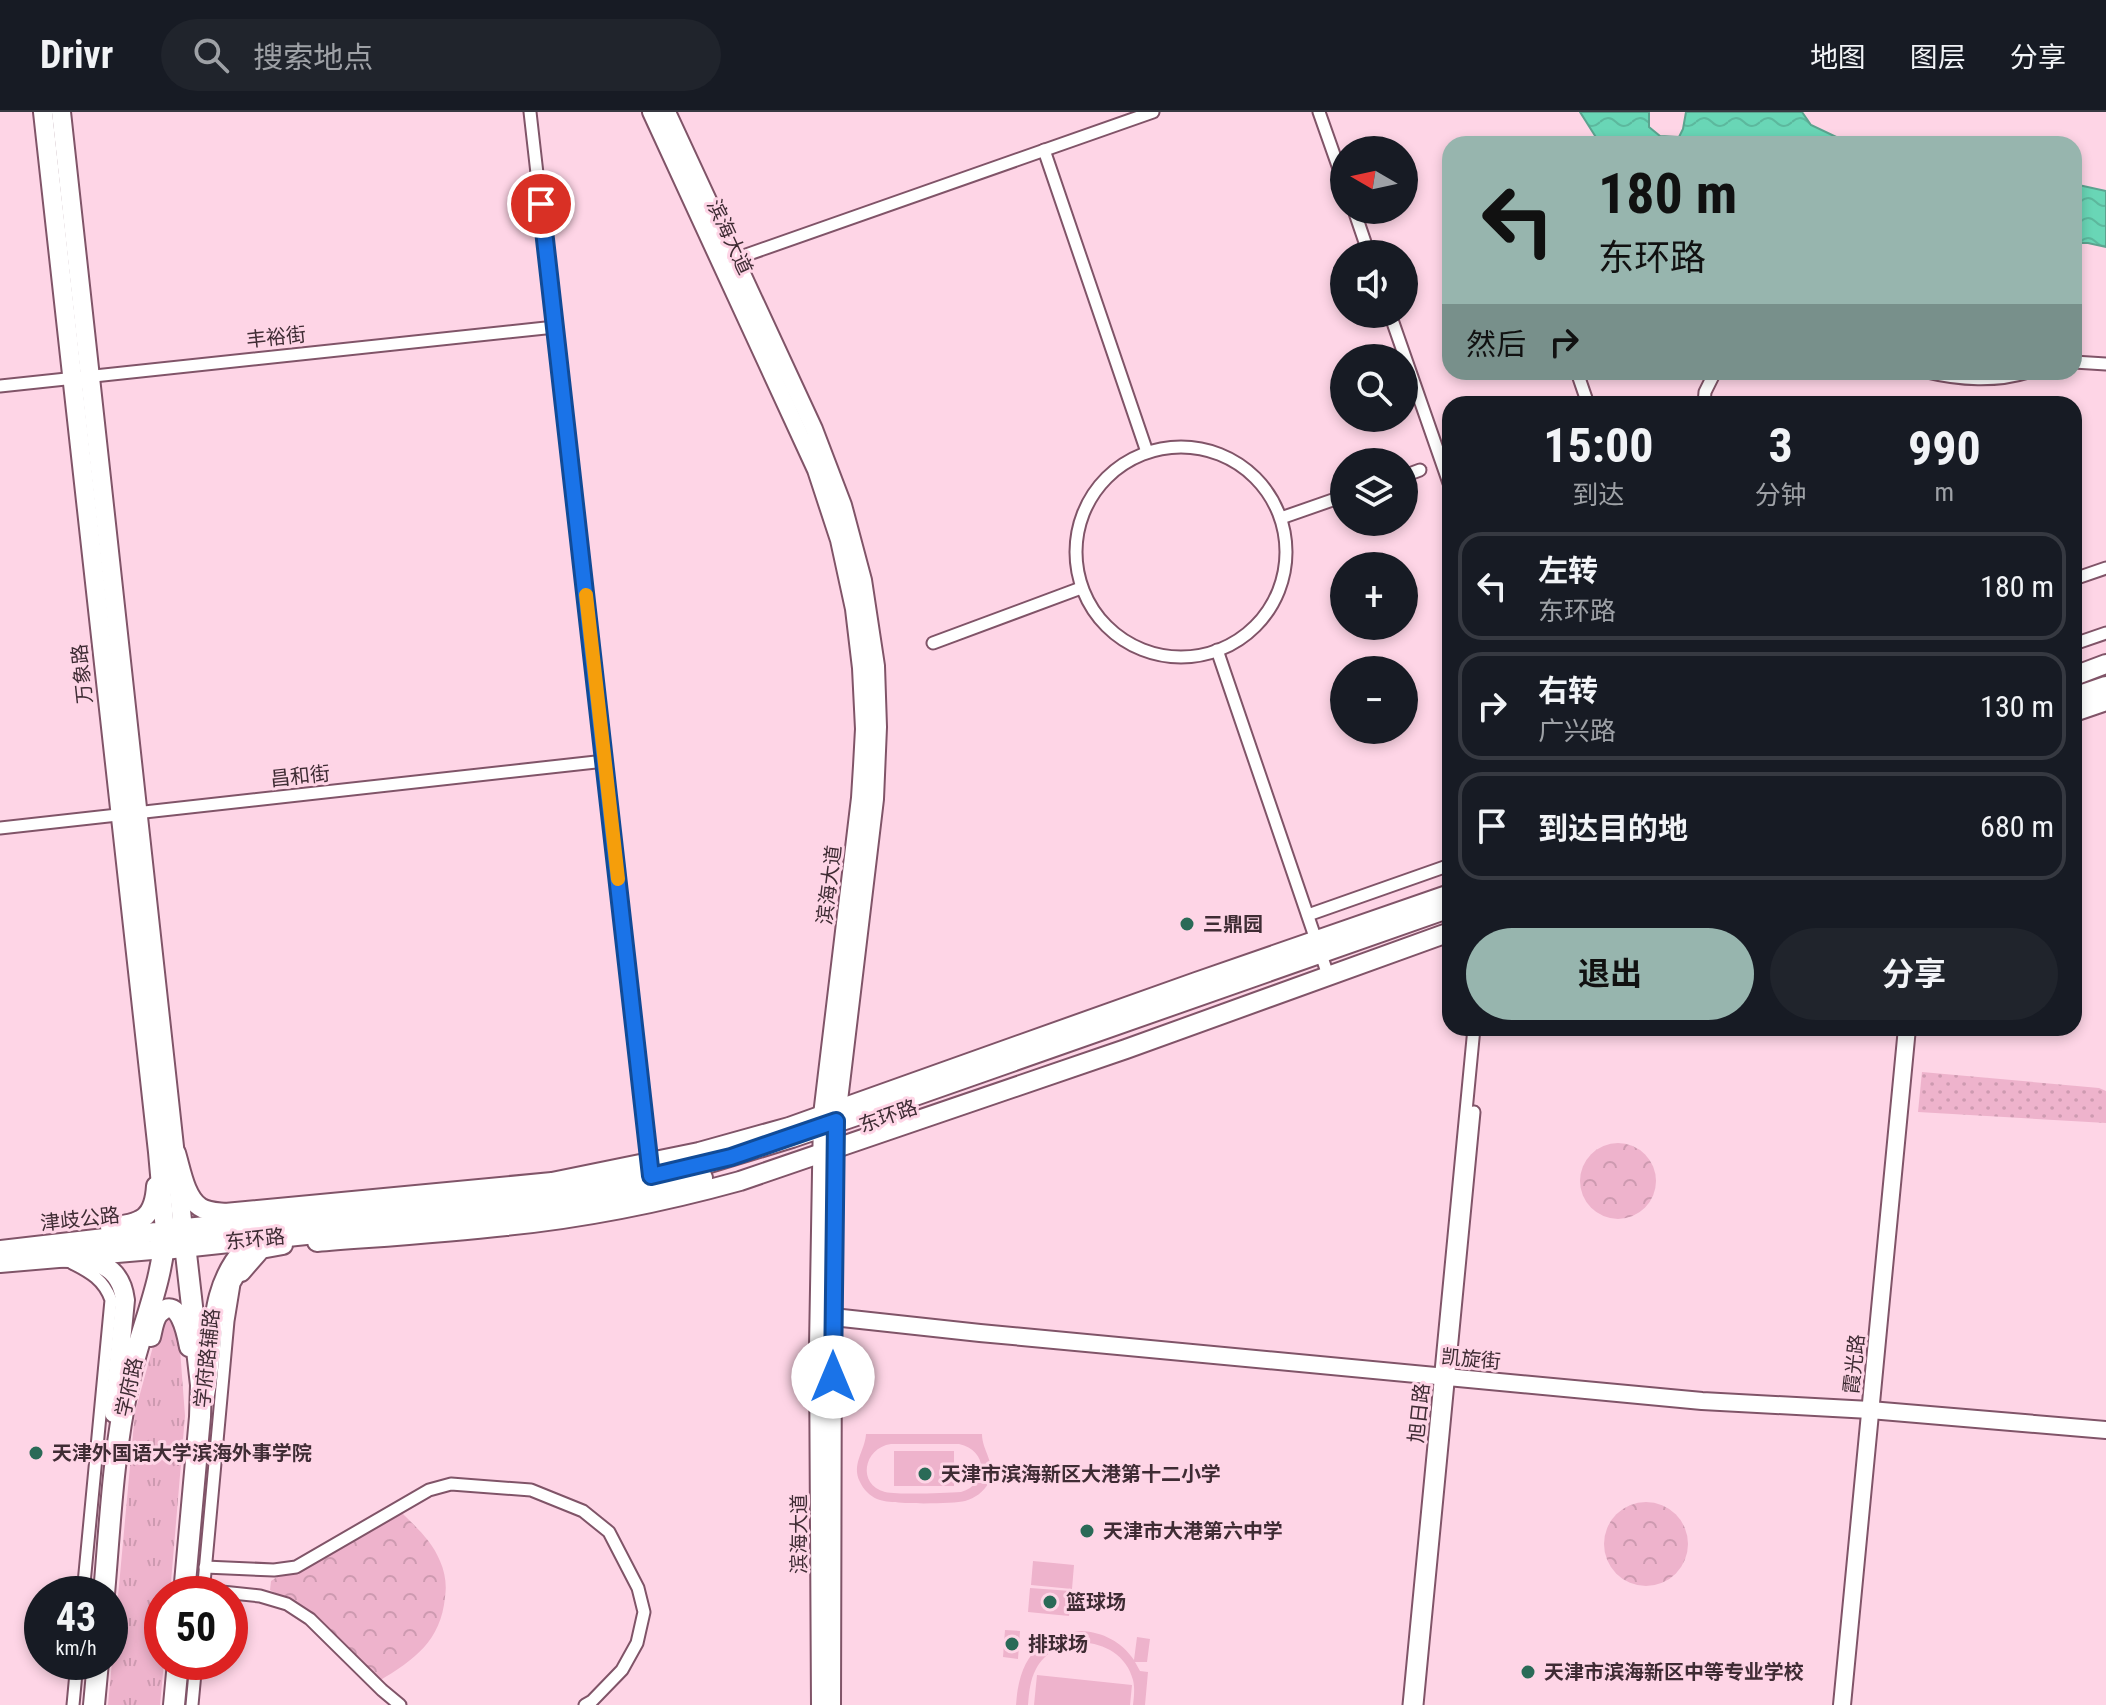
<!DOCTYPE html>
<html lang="zh">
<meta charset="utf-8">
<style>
body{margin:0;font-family:"Roboto Condensed","Noto Sans SC",sans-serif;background:#20242c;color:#f1f3f6;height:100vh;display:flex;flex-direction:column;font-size:30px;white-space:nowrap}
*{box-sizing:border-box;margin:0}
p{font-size:26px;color:#9ea1a6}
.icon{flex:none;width:44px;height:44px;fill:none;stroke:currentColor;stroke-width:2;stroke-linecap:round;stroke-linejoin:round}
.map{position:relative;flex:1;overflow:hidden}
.sheet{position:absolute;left:1442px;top:284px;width:640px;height:640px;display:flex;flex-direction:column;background:#171b24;border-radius:24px;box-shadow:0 4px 12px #0003}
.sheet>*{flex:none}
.banner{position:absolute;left:1442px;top:24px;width:640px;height:244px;border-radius:24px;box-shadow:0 4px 12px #0003;background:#97b5ae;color:#111;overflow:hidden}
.needle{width:52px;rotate:279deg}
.tools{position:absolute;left:1330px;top:24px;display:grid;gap:16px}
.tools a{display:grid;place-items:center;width:88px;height:88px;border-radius:50%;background:#171b24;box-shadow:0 4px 12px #0003;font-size:40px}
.speed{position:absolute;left:24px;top:1464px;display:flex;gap:16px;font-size:40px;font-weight:700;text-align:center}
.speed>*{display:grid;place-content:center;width:104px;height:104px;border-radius:50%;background:#171b24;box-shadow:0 4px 12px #0003;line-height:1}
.speed small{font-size:20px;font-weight:400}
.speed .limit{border:12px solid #d22;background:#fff;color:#111}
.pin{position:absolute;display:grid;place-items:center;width:68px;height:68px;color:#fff;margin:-34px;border:4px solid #fff;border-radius:50%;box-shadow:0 2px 8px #0007}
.me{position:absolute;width:88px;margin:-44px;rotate:0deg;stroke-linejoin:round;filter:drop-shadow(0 0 6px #0008)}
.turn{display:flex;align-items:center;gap:28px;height:168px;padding:0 24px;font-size:36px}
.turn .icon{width:104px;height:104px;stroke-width:2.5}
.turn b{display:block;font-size:56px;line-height:68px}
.then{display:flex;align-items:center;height:76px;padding:0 24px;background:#0003;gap:16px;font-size:30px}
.eta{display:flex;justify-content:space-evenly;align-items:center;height:136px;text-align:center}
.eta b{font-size:48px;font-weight:700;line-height:56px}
.cta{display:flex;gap:16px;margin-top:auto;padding:16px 24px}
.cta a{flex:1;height:92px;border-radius:48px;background:#97b5ae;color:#111;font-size:32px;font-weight:700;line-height:92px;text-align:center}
.cta a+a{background:#20242c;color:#f1f3f6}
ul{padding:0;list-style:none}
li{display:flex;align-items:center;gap:24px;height:108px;margin:0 16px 12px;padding:0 8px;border:4px solid #363941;border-radius:24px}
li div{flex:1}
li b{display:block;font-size:30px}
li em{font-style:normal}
header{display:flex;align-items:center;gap:48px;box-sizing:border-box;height:112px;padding:0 40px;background:#171b24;border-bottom:2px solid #363941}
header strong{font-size:38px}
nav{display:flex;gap:44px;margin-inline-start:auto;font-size:28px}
.search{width:560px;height:72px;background:#20242c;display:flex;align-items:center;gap:20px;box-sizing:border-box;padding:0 28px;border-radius:44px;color:#9ea1a6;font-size:30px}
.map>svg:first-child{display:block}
</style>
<header>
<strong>Drivr</strong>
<div class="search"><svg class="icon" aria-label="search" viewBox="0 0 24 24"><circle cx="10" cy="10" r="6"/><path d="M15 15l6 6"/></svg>搜索地点</div>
<nav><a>地图</a><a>图层</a><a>分享</a></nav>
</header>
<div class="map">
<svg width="2106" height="1593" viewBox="0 0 2106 1593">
<defs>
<pattern id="grass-tufts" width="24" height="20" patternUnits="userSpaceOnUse" patternTransform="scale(2)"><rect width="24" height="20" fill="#eeb3cc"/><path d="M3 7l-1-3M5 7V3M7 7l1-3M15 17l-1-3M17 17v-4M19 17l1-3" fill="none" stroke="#cd9ab0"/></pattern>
<pattern id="forest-crowns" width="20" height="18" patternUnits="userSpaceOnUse" patternTransform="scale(2)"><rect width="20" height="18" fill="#eeb3cc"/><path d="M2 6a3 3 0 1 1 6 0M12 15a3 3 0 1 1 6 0" fill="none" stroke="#cd9ab0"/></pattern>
<pattern id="garden-dots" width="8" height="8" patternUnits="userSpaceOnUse" patternTransform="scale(2)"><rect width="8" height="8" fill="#eeb3cc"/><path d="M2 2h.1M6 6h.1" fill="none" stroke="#cd9ab0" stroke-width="1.8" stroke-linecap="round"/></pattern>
<pattern id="water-waves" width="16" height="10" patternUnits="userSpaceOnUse" patternTransform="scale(2)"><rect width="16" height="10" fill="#69d6b6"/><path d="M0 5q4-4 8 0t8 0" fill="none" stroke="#5cb89d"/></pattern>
</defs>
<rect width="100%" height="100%" fill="#fed5e6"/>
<!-- grass -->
<path fill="url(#grass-tufts)" d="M168,1203L178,1210L185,1304L170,1482H162V1550H164L160,1593H108L135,1300L160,1209Z"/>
<!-- forest -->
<g fill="url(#forest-crowns)">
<circle cx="1618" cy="1069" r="38"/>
<circle cx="1646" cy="1432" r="42"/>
<path d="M401,1400C416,1415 432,1429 440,1449C445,1460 447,1473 445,1485C441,1529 414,1548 379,1569C353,1542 329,1515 299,1493C290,1486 279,1484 270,1478L271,1469L277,1465L295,1461Z"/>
</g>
<!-- garden -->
<path fill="url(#garden-dots)" d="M1922,960L2099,976L2106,979V1011L1918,1000Z"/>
<!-- pitch -->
<g fill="#eeb3cc" fill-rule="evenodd">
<path d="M866,1322H982C982,1339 997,1352 989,1370C984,1380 975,1386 965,1389C952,1392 889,1393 877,1387C870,1384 863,1377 860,1370C851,1352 865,1339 866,1322ZM891,1332H959C988,1338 989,1372 961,1380C944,1381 901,1383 885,1380C857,1373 863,1336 891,1332Z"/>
<rect x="894" y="1339" width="60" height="35"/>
<path d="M1033,1449L1074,1453L1072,1477L1031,1473Z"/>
<path d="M1030,1476L1071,1479L1069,1504L1028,1500Z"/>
<path d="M1005,1518L1020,1519L1018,1547L1003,1545Z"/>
<path d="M1081,1519C1103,1520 1122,1530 1134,1548L1137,1525L1150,1527L1147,1550H1135L1140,1559L1148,1560L1145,1593H1133C1134,1585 1135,1576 1133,1568C1122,1524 1057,1517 1036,1557C1030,1568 1029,1581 1028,1593H1016C1019,1550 1035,1524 1081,1519Z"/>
<path d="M1037,1563L1132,1573L1130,1593H1034Z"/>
</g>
<!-- water -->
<g fill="url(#water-waves)" stroke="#5ca38f" stroke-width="2">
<path d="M1580,0H1649V15L1660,24L1679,25L1683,17L1686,0H1802L1811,13L1851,32H1689L1642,27L1628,32L1599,30Z"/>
<path d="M2074,72L2106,79V135L2088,131H2074Z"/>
</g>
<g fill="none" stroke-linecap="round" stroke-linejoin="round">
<!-- street casing -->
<g stroke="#805468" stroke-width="15">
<g id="street">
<path d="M530,0L650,1055"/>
<path d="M1319,0L1344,71"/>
<path d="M1044,38L1147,340"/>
<path d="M1354,98L1369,142"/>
<path d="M729,149L1153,0"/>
<path d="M1390,202L1450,374"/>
<path d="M2074,250L2106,252"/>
<path d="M1577,260L1588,292"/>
<path d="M1927,260C1959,268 1997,270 2028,260"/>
<path d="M0,274L555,215"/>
<path d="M1704,292L1705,280L1715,260"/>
<circle cx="1181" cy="440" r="105"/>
<path d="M1404,364L1420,358"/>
<path d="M1281,406L1344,384"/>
<path d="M2074,467L2106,456"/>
<path d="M933,531L1081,476"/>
<path d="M2074,532L2106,521"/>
<path d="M1217,538L1328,863"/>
<path d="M0,716L605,649"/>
<path d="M1308,803L1450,753"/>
<path d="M72,1151C90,1160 104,1168 111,1188L83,1482"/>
<path d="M205,1455L274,1458L296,1455L429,1378L451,1372L531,1378L583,1399L609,1420L638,1476L644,1500L637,1531L622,1558L592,1589L585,1593"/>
<path d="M203,1478L260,1484L287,1492L310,1507L382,1578L400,1593"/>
<path d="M203,1482L228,1209L234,1172L241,1160"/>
<path d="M73,1593L77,1550"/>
<path d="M192,1593L196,1550"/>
<path d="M1409,1593L1474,916"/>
<path d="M1417,1593L1474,1000"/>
</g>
</g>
<!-- secondary casing -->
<g stroke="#805468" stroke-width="20">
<g id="secondary">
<path d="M651,0L816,358L839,428L854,497L861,556L864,617L862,654L860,686L822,1003L818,1235L820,1593"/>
<path d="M667,0L814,317L843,393L863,468L876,554L878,615L875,687L835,1022L833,1205L832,1593"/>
<path d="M833,1205L980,1221L1702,1289L1870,1298L2106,1318"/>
<path d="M1842,1593L1907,916"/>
</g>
</g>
<!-- primary casing -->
<g stroke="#805468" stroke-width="22">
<g id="primary">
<path d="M61,0L183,1117"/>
<path d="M2074,564L2106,552"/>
<path d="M2074,600L2106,589"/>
<path d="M176,1041C181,1057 185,1085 200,1095C207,1100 217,1100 225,1101L552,1070L699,1040L789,1015L1196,870L1450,782"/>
<path d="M110,1115C141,1111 154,1107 156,1074"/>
<path d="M317,1130C380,1125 443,1121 506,1114C585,1106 664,1090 740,1069L1126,937L1450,820"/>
<path d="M0,1138L165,1119L158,1040L43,0"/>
<path d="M56,1145C90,1148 120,1148 125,1188L114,1301"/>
<path d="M0,1151L164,1137"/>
<path d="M241,1160L261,1137L283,1133"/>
<path d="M151,1225C153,1218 154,1205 161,1200C180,1184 187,1225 189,1235"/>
<path d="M205,1283C216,1230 206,1179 244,1137"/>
</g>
</g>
<!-- highway casing -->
<g stroke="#805468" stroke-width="24">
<g id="highway">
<path d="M2074,586L2106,575"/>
<path d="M184,1124L201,1273L200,1305L184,1482"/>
<path d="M164,1137C243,1129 322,1120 401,1112C501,1102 605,1094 702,1066"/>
<path d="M104,1482C110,1413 113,1342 128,1274C138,1222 163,1173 165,1119L579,1078L703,1052L792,1025L915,983L1450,795"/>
<path d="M94,1593L98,1550"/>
<path d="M174,1593L178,1550"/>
</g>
</g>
<!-- street -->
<use href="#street" stroke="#fff" stroke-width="11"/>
<!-- secondary -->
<use href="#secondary" stroke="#fff" stroke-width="16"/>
<!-- primary -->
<use href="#primary" stroke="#fff" stroke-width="18"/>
<!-- highway -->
<use href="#highway" stroke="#fff" stroke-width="20"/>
</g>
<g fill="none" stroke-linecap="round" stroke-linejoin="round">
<!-- route casing -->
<g stroke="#114b97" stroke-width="20">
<path id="route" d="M541,92L651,1064L731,1045L836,1009L833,1265"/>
</g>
<!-- route -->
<use href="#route" stroke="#1a73e8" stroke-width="14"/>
<!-- slow -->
<path stroke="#f59e0b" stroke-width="14" d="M586,483L618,767"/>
</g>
<!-- markers -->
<g fill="#2a6a57" stroke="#fed5e6" stroke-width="3">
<circle cx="1187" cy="812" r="8"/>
<circle cx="36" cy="1341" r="8"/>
<circle cx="925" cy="1362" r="8"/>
<circle cx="1087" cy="1419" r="8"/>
<circle cx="1050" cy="1490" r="8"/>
<circle cx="1012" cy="1532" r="8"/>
<circle cx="1528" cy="1560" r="8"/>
</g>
<g text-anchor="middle" stroke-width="6" stroke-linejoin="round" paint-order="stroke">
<!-- street labels -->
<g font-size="20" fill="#3f2c34" stroke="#fed5e6">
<text transform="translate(730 125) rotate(65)" y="7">滨海大道</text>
<text transform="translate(276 225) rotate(-6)" y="7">丰裕街</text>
<text transform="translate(82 562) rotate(-96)" y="7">万象路</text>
<text transform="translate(300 664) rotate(-6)" y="7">昌和街</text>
<text transform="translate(829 773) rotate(-83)" y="7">滨海大道</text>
<text transform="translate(888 1004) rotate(-19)" y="7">东环路</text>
<text transform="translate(80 1107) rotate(-6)" y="7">津歧公路</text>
<text transform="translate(255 1127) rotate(-6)" y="7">东环路</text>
<text transform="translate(207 1246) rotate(-84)" y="7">学府路辅路</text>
<text transform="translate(1471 1247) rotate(5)" y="7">凯旋街</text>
<text transform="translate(1854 1252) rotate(-84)" y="7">霞光路</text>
<text transform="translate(129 1275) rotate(-78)" y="7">学府路</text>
<text transform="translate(1419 1301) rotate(-84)" y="7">旭日路</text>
<text transform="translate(799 1422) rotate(-90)" y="7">滨海大道</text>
</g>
<!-- poi labels -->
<g font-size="20" font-weight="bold" fill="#3f2c34" stroke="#fed5e6" text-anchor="start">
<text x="1203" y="819">三鼎园</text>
<text x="52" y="1348">天津外国语大学滨海外事学院</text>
<text x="941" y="1369">天津市滨海新区大港第十二小学</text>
<text x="1103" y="1426">天津市大港第六中学</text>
<text x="1066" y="1497">篮球场</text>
<text x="1028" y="1539">排球场</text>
<text x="1544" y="1567">天津市滨海新区中等专业学校</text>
</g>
</g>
</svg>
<div class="tools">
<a><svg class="needle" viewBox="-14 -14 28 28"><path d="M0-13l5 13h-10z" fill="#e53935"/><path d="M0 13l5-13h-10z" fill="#9ea1a6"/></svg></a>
<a><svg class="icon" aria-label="sound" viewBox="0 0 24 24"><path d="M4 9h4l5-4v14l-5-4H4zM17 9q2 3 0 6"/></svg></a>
<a><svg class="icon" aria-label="search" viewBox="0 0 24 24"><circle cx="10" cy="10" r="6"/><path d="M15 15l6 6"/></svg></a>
<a><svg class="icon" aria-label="layers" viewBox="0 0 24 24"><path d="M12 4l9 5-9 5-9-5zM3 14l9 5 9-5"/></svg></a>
<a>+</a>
<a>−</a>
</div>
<div class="speed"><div>43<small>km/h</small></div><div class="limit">50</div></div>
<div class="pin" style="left:541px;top:92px;background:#d93025"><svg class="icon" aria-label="arrive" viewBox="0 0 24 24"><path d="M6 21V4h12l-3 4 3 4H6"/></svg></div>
<svg class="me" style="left:833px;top:1265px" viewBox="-20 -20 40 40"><circle r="19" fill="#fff"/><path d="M0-13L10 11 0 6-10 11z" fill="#1a73e8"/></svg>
<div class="banner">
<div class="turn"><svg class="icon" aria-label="left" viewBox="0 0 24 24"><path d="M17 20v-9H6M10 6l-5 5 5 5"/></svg><div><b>180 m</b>东环路</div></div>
<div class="then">然后<svg class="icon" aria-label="right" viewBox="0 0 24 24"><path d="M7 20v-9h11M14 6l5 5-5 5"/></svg></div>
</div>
<section class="sheet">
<div class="eta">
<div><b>15:00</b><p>到达</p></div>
<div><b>3</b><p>分钟</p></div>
<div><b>990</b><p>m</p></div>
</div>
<ul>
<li><svg class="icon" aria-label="left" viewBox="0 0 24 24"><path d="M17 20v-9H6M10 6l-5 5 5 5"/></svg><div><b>左转</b><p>东环路</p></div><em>180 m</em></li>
<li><svg class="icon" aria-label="right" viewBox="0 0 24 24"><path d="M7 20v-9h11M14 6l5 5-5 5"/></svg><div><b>右转</b><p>广兴路</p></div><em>130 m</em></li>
<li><svg class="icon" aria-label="arrive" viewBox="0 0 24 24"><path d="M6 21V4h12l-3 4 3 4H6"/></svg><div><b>到达目的地</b></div><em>680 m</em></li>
</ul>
<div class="cta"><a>退出</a><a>分享</a></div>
</section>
</div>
